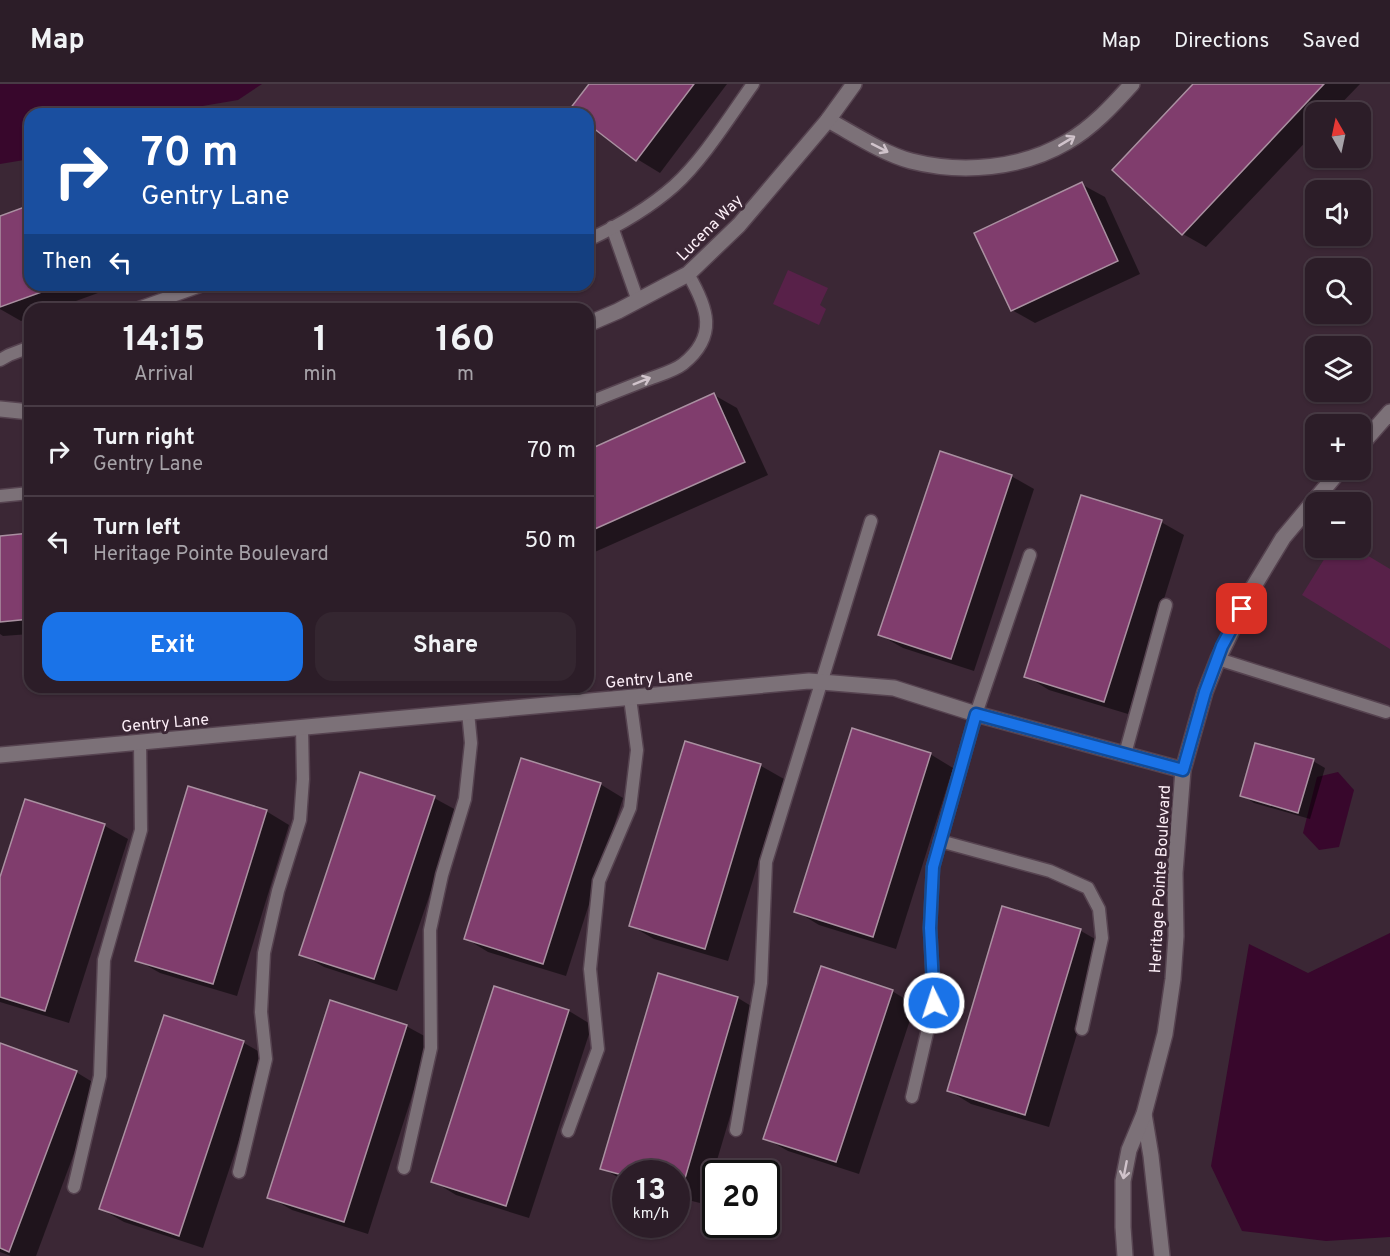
<!DOCTYPE html>
<meta charset="utf-8">
<style>
body{margin:0;font-family:Overpass,sans-serif;background:#342630;color:#f1f3f6;height:100vh;display:flex;flex-direction:column;font-size:22px;white-space:nowrap}
*{box-sizing:border-box;margin:0}
p{font-size:20px;color:#a6a2a8}
.icon{flex:none;width:33px;height:33px;fill:none;stroke:currentColor;stroke-width:2;stroke-linecap:round;stroke-linejoin:round}
.map{position:relative;flex:1;overflow:hidden}
.sheet{position:absolute;left:24px;top:219px;width:570px;height:390px;display:flex;flex-direction:column;background:#2c1d28;border-radius:18px;box-shadow:0 2px 4px #0004,0 0 0 2px #483b45}
.sheet>*{flex:none}
.top-card{position:absolute;left:24px;top:24px;width:570px;height:183px;border-radius:18px;box-shadow:0 2px 4px #0004,0 0 0 2px #483b45;background:#1a4fa0;color:#fff;overflow:hidden}
.needle{width:39px;rotate:351deg}
.tools{position:absolute;left:1305px;top:18px;display:grid;gap:12px}
.tools a{display:grid;place-items:center;width:66px;height:66px;border-radius:12px;background:#2c1d28;box-shadow:0 2px 4px #0004,0 0 0 2px #483b45;font-size:30px}
.speed{position:absolute;left:612px;top:1076px;display:flex;gap:12px;font-size:30px;font-weight:700;text-align:center}
.speed>*{display:grid;place-content:center;width:78px;height:78px;border-radius:50%;background:#2c1d28;box-shadow:0 2px 4px #0004,0 0 0 2px #483b45;line-height:1}
.speed small{font-size:15px;font-weight:400}
.speed .limit{border:3px solid #111;border-radius:9px;background:#fff;color:#111}
.pin{position:absolute;display:grid;place-items:center;width:51px;height:51px;color:#fff;margin:-26px;border-radius:12px;box-shadow:0 3px 9px #0006}
.me{position:absolute;width:66px;margin:-33px;rotate:356deg;stroke-linejoin:round;filter:drop-shadow(0 0 4px #0008)}
.turn{display:flex;align-items:center;gap:21px;height:126px;padding:0 18px;font-size:27px}
.turn .icon{width:78px;height:78px;stroke-width:2.5}
.turn b{display:block;font-size:42px;line-height:51px}
.then{display:flex;align-items:center;height:57px;padding:0 18px;background:#0003;gap:12px;font-size:22px}
.eta{display:flex;justify-content:space-evenly;align-items:center;height:102px;text-align:center}
.eta b{font-size:36px;font-weight:700;line-height:42px}
.cta{display:flex;gap:12px;margin-top:auto;padding:12px 18px}
.cta a{flex:1;height:69px;border-radius:18px;background:#1a73e8;color:#fff;font-size:24px;font-weight:700;line-height:69px;text-align:center}
.cta a+a{background:#342630;color:#f1f3f6}
ul{padding:0;list-style:none}
li{display:flex;align-items:center;gap:18px;height:90px;padding:0 18px;border-top:2px solid #483b45}
li div{flex:1}
li b{display:block;font-size:22px}
li em{font-style:normal}
header{display:flex;align-items:center;gap:36px;box-sizing:border-box;height:84px;padding:0 30px;background:#2c1d28;border-bottom:2px solid #483b45}
header strong{font-size:28px}
nav{display:flex;gap:33px;margin-inline-start:auto;font-size:21px}
.map>svg:first-child{display:block}
</style>
<header>
<strong>Map</strong>
<nav><a>Map</a><a>Directions</a><a>Saved</a></nav>
</header>
<div class="map">
<svg width="1390" height="1172" viewBox="0 0 1390 1172">
<rect width="100%" height="100%" fill="#3b2735"/>
<!-- green -->
<g fill="#582149">
<path d="M788,186L828,204L820,221L826,225L819,241L773,220Z"/>
<path d="M1331,464H1355L1390,485V565L1302,511Z"/>
</g>
<!-- water -->
<g fill="#38072c">
<path d="M0,0H262L238,16L173,27L165,30H30V75L0,80Z"/>
<path d="M1338,688L1354,706L1339,763L1319,766L1303,749L1317,693Z"/>
<path d="M1390,849V1153L1326,1157L1242,1147L1211,1082L1249,860L1308,889Z"/>
</g>
<!-- shadow -->
<g fill="#0007">
<path d="M591,0H727L660,89L637,75L588,39V30H577Z"/>
<path d="M1195,0H1360L1333,28H1316V47L1206,163L1183,150Z"/>
<path d="M1081,100L1105,113L1140,190L1035,239L1012,226Z"/>
<path d="M30,123V201H120L54,225H30V234L21,237L0,225V134Z"/>
<path d="M714,311L737,324L768,391L588,471V368Z"/>
<path d="M1011,392L1034,405L974,587L903,564L880,551Z"/>
<path d="M1161,438L1184,451L1128,630L1049,606L1026,592Z"/>
<path d="M30,451V550L3,552L0,550V453Z"/>
<path d="M686,659L761,682L784,695L728,877L654,855L630,841Z"/>
<path d="M930,670L953,684L896,865L819,841L796,827Z"/>
<path d="M1313,677L1325,684L1310,735L1254,719L1242,711Z"/>
<path d="M600,700L623,714L566,892L488,868L465,854Z"/>
<path d="M434,714L458,727L397,907L324,883L301,870Z"/>
<path d="M26,717L105,742L128,755L69,939L0,918V798Z"/>
<path d="M266,727L289,741L237,912L160,889L137,876Z"/>
<path d="M1003,824L1081,847L1104,860L1049,1043L971,1020L948,1006Z"/>
<path d="M495,904L569,927L592,941L529,1134L456,1111L433,1097Z"/>
<path d="M892,907L915,921L859,1090L788,1067L765,1054Z"/>
<path d="M738,914L761,928L704,1120L676,1113V1089H626V1098L602,1084Z"/>
<path d="M165,933L244,959L267,972L203,1164L124,1138L101,1125Z"/>
<path d="M406,942L430,955L368,1150L292,1126L269,1113Z"/>
<path d="M0,960L76,988L99,1002L36,1172H11L0,1168Z"/>
</g>
<!-- building -->
<g fill="#803d6d" stroke="#aa90a1" stroke-width="1.5">
<path d="M589,0H694L636,77L588,40V30H574L569,26Z"/>
<path d="M1193,0H1324L1182,151L1112,86Z"/>
<path d="M1082,98L1118,177L1011,227L974,149Z"/>
<path d="M30,121V201H61L0,223V132Z"/>
<path d="M714,309L745,378L588,448V366Z"/>
<path d="M940,367L1012,391L951,575L878,551Z"/>
<path d="M1081,411L1162,436L1104,618L1024,593Z"/>
<path d="M30,449V535L0,538V452Z"/>
<path d="M852,644L931,669L873,853L794,828Z"/>
<path d="M685,657L761,680L705,865L629,842Z"/>
<path d="M1255,659L1314,675L1298,729L1240,712Z"/>
<path d="M521,674L601,699L543,880L464,855Z"/>
<path d="M360,688L435,712L374,895L299,871Z"/>
<path d="M188,702L267,726L213,900L135,877Z"/>
<path d="M25,715L105,740L45,927L0,913V793Z"/>
<path d="M1002,822L1081,845L1025,1031L947,1007Z"/>
<path d="M821,882L893,906L836,1078L763,1055Z"/>
<path d="M658,889L738,913L681,1108L676,1107V1089H626V1092L600,1085Z"/>
<path d="M494,902L569,926L506,1122L431,1098Z"/>
<path d="M330,916L407,941L344,1138L267,1114Z"/>
<path d="M164,931L244,957L179,1152L99,1125Z"/>
<path d="M0,959L77,987L9,1168L0,1164Z"/>
</g>
<g fill="none" stroke-linecap="round" stroke-linejoin="round">
<!-- lane casing -->
<g stroke="#564350" stroke-width="15">
<g id="lane">
<path d="M612,143L638,217"/>
<path d="M588,156C618,142 649,124 674,102C703,76 730,32 753,0"/>
<path d="M136,225L203,201"/>
<path d="M0,276L9,271L30,263"/>
<path d="M588,319C608,311 628,303 649,295C659,291 674,287 683,280C718,252 708,224 688,190"/>
<path d="M0,412L30,409"/>
<path d="M1218,575L1386,628"/>
<path d="M1125,670L1166,521"/>
<path d="M940,757L1050,787L1088,804L1099,825L1102,854L1082,945"/>
<path d="M912,1013L934,919L930,844L933,783L976,630L1030,471"/>
<path d="M736,1046L761,899L766,778L871,437"/>
<path d="M568,1047L598,965L590,885L599,797L630,724L637,666L630,614"/>
<path d="M404,1084L431,964L430,846L442,791L465,715L471,659L468,628"/>
<path d="M239,1088L266,975L261,928L264,869L278,807L300,736L303,695L302,643"/>
<path d="M74,1103L100,992L104,876L141,746L140,658"/>
</g>
</g>
<!-- street casing -->
<g stroke="#564350" stroke-width="18">
<g id="street">
<path d="M828,36C854,50 882,69 911,77C962,90 1021,85 1067,58C1092,44 1113,21 1132,0"/>
<path d="M588,240L618,227L688,190L739,141L828,36L854,0"/>
<path d="M0,325L30,328"/>
<path d="M1360,362L1390,328"/>
<path d="M0,671L809,597L894,604L976,630L1183,686"/>
<path d="M1144,1030L1151,1072L1162,1172"/>
<path d="M1125,1172L1123,1143V1097L1129,1066L1144,1030L1165,950L1173,895L1176,852L1175,789L1183,686L1205,608L1218,575L1251,507L1283,454L1340,386"/>
</g>
</g>
<!-- lane -->
<use href="#lane" stroke="#7c7178" stroke-width="12"/>
<!-- street -->
<use href="#street" stroke="#7c7178" stroke-width="15"/>
</g>
<!-- one-way arrows -->
<defs><path id="oneway-shaft" d="M-6 0H5M1.5-3L5.5 0L1.5 3" fill="none" stroke-width="1.6" stroke-linecap="round" stroke-linejoin="round" transform="scale(1.5)"/></defs>
<g stroke="#d0c3cb">
<use href="#oneway-shaft" transform="translate(1067 57) rotate(-31)"/>
<use href="#oneway-shaft" transform="translate(880 64) rotate(27)"/>
<use href="#oneway-shaft" transform="translate(642 297) rotate(-22)"/>
<use href="#oneway-shaft" transform="translate(1125 1086) rotate(101)"/>
</g>
<g fill="none" stroke-linecap="round" stroke-linejoin="round">
<!-- route casing -->
<g stroke="#114b97" stroke-width="15">
<path id="route" d="M934,919L930,844L933,783L976,630L1183,686L1205,608L1222,562L1242,525"/>
</g>
<!-- route -->
<use href="#route" stroke="#1a73e8" stroke-width="10"/>
</g>
<g text-anchor="middle" stroke-width="6" stroke-linejoin="round" paint-order="stroke">
<!-- street labels -->
<g font-size="16" fill="#fdeff8" stroke="#3b2735">
<text transform="translate(709 143) rotate(-45)" y="6">Lucena Way</text>
<text transform="translate(649 594) rotate(-5)" y="6">Gentry Lane</text>
<text transform="translate(165 638) rotate(-5)" y="6">Gentry Lane</text>
<text transform="translate(1159 795) rotate(-87)" y="6">Heritage Pointe Boulevard</text>
</g>
</g>
</svg>
<div class="tools">
<a><svg class="needle" viewBox="-14 -14 28 28"><path d="M0-13l5 13h-10z" fill="#e53935"/><path d="M0 13l5-13h-10z" fill="#a6a2a8"/></svg></a>
<a><svg class="icon" aria-label="sound" viewBox="0 0 24 24"><path d="M4 9h4l5-4v14l-5-4H4zM17 9q2 3 0 6"/></svg></a>
<a><svg class="icon" aria-label="search" viewBox="0 0 24 24"><circle cx="10" cy="10" r="6"/><path d="M15 15l6 6"/></svg></a>
<a><svg class="icon" aria-label="layers" viewBox="0 0 24 24"><path d="M12 4l9 5-9 5-9-5zM3 14l9 5 9-5"/></svg></a>
<a>+</a>
<a>−</a>
</div>
<div class="speed"><div>13<small>km/h</small></div><div class="limit">20</div></div>
<div class="pin" style="left:1242px;top:525px;background:#d93025"><svg class="icon" aria-label="arrive" viewBox="0 0 24 24"><path d="M6 21V4h12l-3 4 3 4H6"/></svg></div>
<svg class="me" style="left:934px;top:919px" viewBox="-20 -20 40 40"><circle r="17" fill="#1a73e8" stroke="#fff" stroke-width="3"/><path d="M0-11L8 9 0 5-8 9z" fill="#fff"/></svg>
<div class="top-card">
<div class="turn"><svg class="icon" aria-label="right" viewBox="0 0 24 24"><path d="M7 20v-9h11M14 6l5 5-5 5"/></svg><div><b>70 m</b>Gentry Lane</div></div>
<div class="then">Then<svg class="icon" aria-label="left" viewBox="0 0 24 24"><path d="M17 20v-9H6M10 6l-5 5 5 5"/></svg></div>
</div>
<section class="sheet">
<div class="eta">
<div><b>14:15</b><p>Arrival</p></div>
<div><b>1</b><p>min</p></div>
<div><b>160</b><p>m</p></div>
</div>
<ul>
<li><svg class="icon" aria-label="right" viewBox="0 0 24 24"><path d="M7 20v-9h11M14 6l5 5-5 5"/></svg><div><b>Turn right</b><p>Gentry Lane</p></div><em>70 m</em></li>
<li><svg class="icon" aria-label="left" viewBox="0 0 24 24"><path d="M17 20v-9H6M10 6l-5 5 5 5"/></svg><div><b>Turn left</b><p>Heritage Pointe Boulevard</p></div><em>50 m</em></li>
</ul>
<div class="cta"><a>Exit</a><a>Share</a></div>
</section>
</div>
